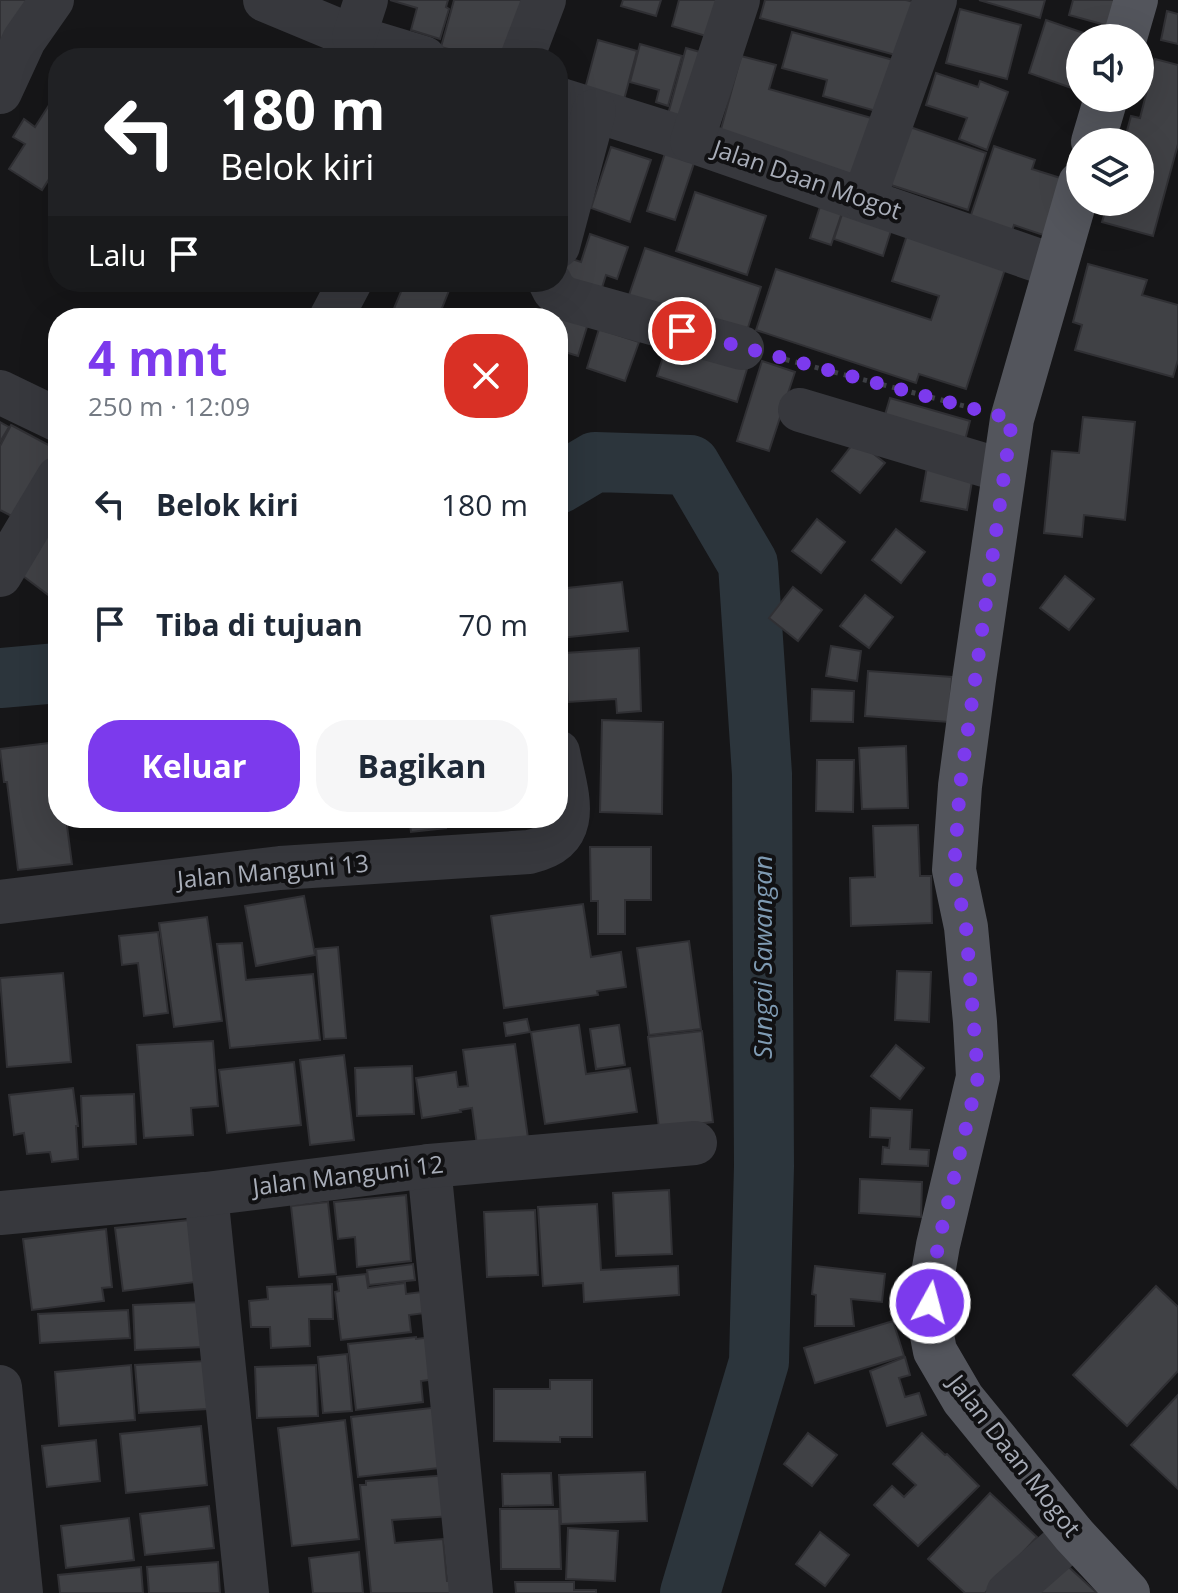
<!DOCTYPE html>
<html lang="id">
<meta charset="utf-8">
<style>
body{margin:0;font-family:"Open Sans",sans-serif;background:#f6f6f7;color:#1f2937;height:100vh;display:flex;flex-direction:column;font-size:30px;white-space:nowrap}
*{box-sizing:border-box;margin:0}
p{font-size:26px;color:#747a83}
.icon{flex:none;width:44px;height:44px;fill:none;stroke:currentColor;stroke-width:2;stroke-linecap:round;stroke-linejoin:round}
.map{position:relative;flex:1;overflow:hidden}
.details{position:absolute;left:48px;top:308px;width:520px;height:520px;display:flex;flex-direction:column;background:#fff;border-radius:32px;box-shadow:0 8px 32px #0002}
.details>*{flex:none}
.hud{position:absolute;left:48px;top:48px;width:520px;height:244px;border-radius:32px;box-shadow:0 8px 32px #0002;background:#202124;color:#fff;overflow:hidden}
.tools{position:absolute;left:1066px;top:24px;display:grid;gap:16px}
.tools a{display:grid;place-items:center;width:88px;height:88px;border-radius:50%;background:#fff;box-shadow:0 8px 32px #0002;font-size:40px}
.pin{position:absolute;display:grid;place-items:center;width:68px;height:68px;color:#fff;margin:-34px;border:4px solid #fff;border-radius:50%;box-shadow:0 2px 8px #0007}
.me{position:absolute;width:88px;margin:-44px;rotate:7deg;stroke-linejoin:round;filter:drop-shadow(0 0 6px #0008)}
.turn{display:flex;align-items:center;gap:28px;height:168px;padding:0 40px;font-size:36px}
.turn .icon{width:104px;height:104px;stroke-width:2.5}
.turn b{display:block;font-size:56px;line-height:68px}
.then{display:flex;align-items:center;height:76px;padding:0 40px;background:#0003;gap:16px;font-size:30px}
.round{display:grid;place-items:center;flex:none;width:84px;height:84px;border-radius:32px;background:#f6f6f7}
.headline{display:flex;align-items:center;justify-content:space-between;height:136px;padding:0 40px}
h1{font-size:48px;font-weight:700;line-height:60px;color:#7c3aed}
.action{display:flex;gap:16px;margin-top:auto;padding:16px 40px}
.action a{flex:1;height:92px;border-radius:32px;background:#7c3aed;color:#fff;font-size:32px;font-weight:700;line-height:92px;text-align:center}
.action a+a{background:#f6f6f7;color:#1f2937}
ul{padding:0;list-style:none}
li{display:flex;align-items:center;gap:24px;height:120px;padding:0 40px}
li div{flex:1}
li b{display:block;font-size:30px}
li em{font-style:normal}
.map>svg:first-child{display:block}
</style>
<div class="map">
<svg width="1178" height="1593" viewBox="0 0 1178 1593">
<rect width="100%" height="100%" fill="#161618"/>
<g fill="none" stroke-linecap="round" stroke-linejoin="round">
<!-- river -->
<g stroke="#2c353c" stroke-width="60">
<path d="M558,484L595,462L690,465L748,564L762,774L764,1166L759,1362L690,1593"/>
<path d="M0,678L58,673"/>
</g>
</g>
<!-- building -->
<g fill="#404145" stroke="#303034" stroke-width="2">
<path d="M0,0H28L0,60Z"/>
<path d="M390,0H448L446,7L449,9L440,39L411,30L417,8Z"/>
<path d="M454,0H533L517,58H481L441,47Z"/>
<path d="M623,0H661L656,16L621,6Z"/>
<path d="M679,0H726L723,41L672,26Z"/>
<path d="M765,0H906L925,5L910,59L760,18Z"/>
<path d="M979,0H1045L1040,18Z"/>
<path d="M1073,0H1116L1109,26L1069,15Z"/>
<path d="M960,9L1021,25L1007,79L946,63Z"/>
<path d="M1167,11L1178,14V44L1161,40Z"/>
<path d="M1046,20L1098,38H1080V91L1029,73Z"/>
<path d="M792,32L904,63L890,115L823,96L827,80L782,68Z"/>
<path d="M598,40L637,51L622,107L583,96Z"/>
<path d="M640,44L682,56L668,106L656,102L659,90L630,82Z"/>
<path d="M686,48L714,56L695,126L667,118Z"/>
<path d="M741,56L776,65L769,89L882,121L865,182L718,140Z"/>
<path d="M1155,59L1178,65V144L1153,236L1102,222L1108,202H1140V142H1124L1131,116L1140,118Z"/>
<path d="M936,73L978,87L980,81L1008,92L987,150L959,139L967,118L926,105Z"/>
<path d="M51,102L58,106V165L42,190L9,169L25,144L13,137L24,119L35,127Z"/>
<path d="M907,126L986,153L968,210L888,184Z"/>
<path d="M994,146L1035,160L1032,169L1070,181L1052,238L1014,225L1008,244L966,230Z"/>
<path d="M611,147L651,160L630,222L591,208Z"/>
<path d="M665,153L694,163L675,220L647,211Z"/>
<path d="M695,192L766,216L747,275L676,251Z"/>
<path d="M823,197L845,204L831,245L810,238Z"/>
<path d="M846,202L895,218L883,256L834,239Z"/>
<path d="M908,232L1006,266L966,389L919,374L916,383L756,330L776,269L931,320L939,296L892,281Z"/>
<path d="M590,234L628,247L617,279L606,275L600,294L558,280L563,256L581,262Z"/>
<path d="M645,248L761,287L745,337L628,298Z"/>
<path d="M1088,264L1147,280L1142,295L1178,305V360L1173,377L1075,350L1082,325L1073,322Z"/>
<path d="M405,282H437L450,288L438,318H390Z"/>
<path d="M505,282H536L533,291Z"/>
<path d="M552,305L590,317L578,356L558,350V318H548Z"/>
<path d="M599,329L639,342L625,381L587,368Z"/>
<path d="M668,342L747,369L737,402L657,376Z"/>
<path d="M762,361L795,372L769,451L737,441Z"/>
<path d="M890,398L970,421L962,452L881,428Z"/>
<path d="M1083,417L1135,422L1125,520L1084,515L1082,537L1044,533L1052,451L1079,453Z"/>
<path d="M0,422L9,427L0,442Z"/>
<path d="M11,425L58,450V457L23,522L0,510V446Z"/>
<path d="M856,440L885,463L860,493L832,471Z"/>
<path d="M928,461L974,470L967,510L921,501Z"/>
<path d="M817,519L845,542L821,573L792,551Z"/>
<path d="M49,524L58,531V596L55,600L19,573Z"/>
<path d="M896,529L925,552L901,583L872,560Z"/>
<path d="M1065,576L1094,599L1069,630L1040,608Z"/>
<path d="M622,582L628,631L560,638L558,589Z"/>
<path d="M793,587L822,610L798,641L769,618Z"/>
<path d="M865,595L893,617L869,648L840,626Z"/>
<path d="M831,646L861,651L857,681L826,676Z"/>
<path d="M639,648L641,711L617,713L616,699L568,702L565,653Z"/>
<path d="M868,671L952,677L949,722L865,716Z"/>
<path d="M812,689L854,691L853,722L811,721Z"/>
<path d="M602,720L663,722L662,814L600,812Z"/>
<path d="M58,742V818H66L72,864L18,870L7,782H4L0,749Z"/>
<path d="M906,746L908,808L862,809L859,748Z"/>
<path d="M817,760H854L853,812L816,811Z"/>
<path d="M409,818H445L446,828L411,832Z"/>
<path d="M918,825L920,876H931L932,923L851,926L850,878L875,877L873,826Z"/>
<path d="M590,847H651V900H625V934H598V901H591Z"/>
<path d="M304,896L315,955L256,966L245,906Z"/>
<path d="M583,904L591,957L621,952L626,987L597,991L598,995L504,1008L491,916Z"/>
<path d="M207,917L222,1021L174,1027L159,923Z"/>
<path d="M158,932L168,1013L144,1016L138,963L122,965L119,936Z"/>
<path d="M689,941L701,1029L649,1035L637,948Z"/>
<path d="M242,943L246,980L313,974L320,1040L230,1048L217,944Z"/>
<path d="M338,947L346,1038L324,1039L316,949Z"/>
<path d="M897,971L931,972L929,1022L895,1020Z"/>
<path d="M63,973L71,1062L7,1067L0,978Z"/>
<path d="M527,1019L530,1032L506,1036L504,1023Z"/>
<path d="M579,1025L586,1074L630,1068L637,1112L545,1124L531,1032Z"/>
<path d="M619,1025L625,1065L596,1069L590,1029Z"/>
<path d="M702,1031L713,1122L659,1128L648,1037Z"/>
<path d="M213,1041L218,1106L191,1108L193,1135L144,1138L137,1045Z"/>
<path d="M515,1044L528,1138L477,1145L472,1108L460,1110L461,1112L422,1118L416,1078L456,1072L458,1087L468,1086L463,1050Z"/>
<path d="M896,1045L924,1068L900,1099L871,1076Z"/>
<path d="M344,1055L354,1140L310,1145L300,1060Z"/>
<path d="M294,1062L301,1125L227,1133L219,1070Z"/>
<path d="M412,1066L414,1114L357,1116L355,1068Z"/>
<path d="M73,1088L78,1126H76L78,1159L52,1162L50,1152L27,1154L24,1133L14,1135L9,1095Z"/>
<path d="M134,1094L136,1144L83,1147L81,1096Z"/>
<path d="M871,1108L912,1110L910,1149L929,1150L928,1166L882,1164L883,1147L889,1148L890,1138L870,1137Z"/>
<path d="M860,1179L922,1182L921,1217L859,1213Z"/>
<path d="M669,1190L672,1254L616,1256L613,1193Z"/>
<path d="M406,1195L411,1261L357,1267L355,1237L338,1239L334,1202Z"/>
<path d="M328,1202L336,1274L299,1277L291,1206Z"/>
<path d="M597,1204L601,1270L678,1266L679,1295L584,1302L583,1283L543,1286L538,1207Z"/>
<path d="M535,1210L538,1275L487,1277L484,1212Z"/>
<path d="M189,1220L196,1282L123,1291L115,1228Z"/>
<path d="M106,1229L112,1287L102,1288L104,1301L32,1310L23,1239Z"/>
<path d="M413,1264L415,1280L369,1285L367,1270Z"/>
<path d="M815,1266L885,1274L882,1302L851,1299L854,1326H815L816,1295L812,1294Z"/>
<path d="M366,1274L368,1288L405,1283L406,1294L430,1291L433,1312L409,1315L411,1332L341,1340L335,1292L339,1291L337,1277Z"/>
<path d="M332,1284L333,1319H309L310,1346L271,1348L270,1327H251L249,1301L268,1299L267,1287Z"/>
<path d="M1156,1286L1178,1307V1371L1127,1426L1073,1375Z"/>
<path d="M202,1302L204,1347L135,1350L133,1305Z"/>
<path d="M128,1310L130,1338L40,1343L38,1314Z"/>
<path d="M893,1321L904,1356L815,1383L804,1348Z"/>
<path d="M416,1337V1339L433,1337L437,1379L421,1381L423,1402L356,1410L348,1344Z"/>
<path d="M347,1354L352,1411L323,1413L318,1357Z"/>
<path d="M905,1357L910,1375L899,1378L905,1397L919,1393L926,1415L887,1426L870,1371Z"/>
<path d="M205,1361L208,1409L139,1413L135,1365Z"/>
<path d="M131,1365L135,1420L59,1426L55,1372Z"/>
<path d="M316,1365L318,1416L257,1418L255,1367Z"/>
<path d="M550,1380H592V1437H560V1442L494,1441V1389H550Z"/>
<path d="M1178,1395V1489L1131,1445Z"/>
<path d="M440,1407L448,1467L358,1477L351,1417Z"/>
<path d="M345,1420L359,1539L292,1546L278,1428Z"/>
<path d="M201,1426L207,1485L126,1493L120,1434Z"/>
<path d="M808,1433L837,1455L812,1486L784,1464Z"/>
<path d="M922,1433L945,1455L947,1454L979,1486L918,1546L874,1505L892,1486L904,1497L916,1485L893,1464Z"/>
<path d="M96,1440L100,1481L47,1487L42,1446Z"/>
<path d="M645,1472L647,1521L561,1524L559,1475Z"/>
<path d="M551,1473L553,1505L503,1506L502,1474Z"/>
<path d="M449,1475L452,1516L392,1520L395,1543L443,1539L447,1581H451L452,1593H371L360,1485H366V1481Z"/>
<path d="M990,1493L1037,1537L985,1593H965L928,1559Z"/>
<path d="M209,1506L214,1548L145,1555L140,1514Z"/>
<path d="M500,1509H559L561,1569H501Z"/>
<path d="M129,1518L134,1560L66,1568L61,1526Z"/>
<path d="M568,1528L618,1531L615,1581L566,1579Z"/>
<path d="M820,1532L849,1555L825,1586L796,1564Z"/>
<path d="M359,1552L363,1593H313L309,1558Z"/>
<path d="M1061,1560L1084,1581L1097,1593H1030Z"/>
<path d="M218,1562L220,1593H149L147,1567Z"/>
<path d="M141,1567L143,1593H60L58,1575Z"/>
<path d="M515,1582H574V1590H596V1593H516Z"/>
</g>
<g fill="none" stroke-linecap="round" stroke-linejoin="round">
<!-- path -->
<path stroke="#3d3f44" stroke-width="5" stroke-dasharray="4 6" stroke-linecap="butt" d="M776,357L976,409"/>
<!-- minor -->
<g stroke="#37383d" stroke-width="44">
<path d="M265,0L354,37L424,58"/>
<path d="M354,37L366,0"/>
<path d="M522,58L544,0"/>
<path d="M0,92L24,40L52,0"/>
<path d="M558,99L692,141L1054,266"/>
<path d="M692,141L738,0"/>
<path d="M864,199L935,0"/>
<path d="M558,246L594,111"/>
<path d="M550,282L554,290L563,298L742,348"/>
<path d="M331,318L350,282"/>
<path d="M0,392L58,420"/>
<path d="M800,410L1004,471"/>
<path d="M0,575L58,478"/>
<path d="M0,902L280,868L529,852C586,839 566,794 558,752"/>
<path d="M429,1166L471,1593"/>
<path d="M206,1194L247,1593"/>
<path d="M0,1213L206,1194L429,1166L695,1143"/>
<path d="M0,1387L21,1593"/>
<path d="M1008,1593L1074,1535"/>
</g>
<!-- major -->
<g stroke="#53555c" stroke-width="44">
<path d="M1125,38L1136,0"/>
<path d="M1093,142L1106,98"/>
<path d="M1080,183L1012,419L974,680L960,786L954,870L966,927L975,1022L978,1077L938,1245L931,1285L929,1320L935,1351L963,1399L1074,1535L1128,1593"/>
</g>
</g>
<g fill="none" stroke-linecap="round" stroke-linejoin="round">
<!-- route -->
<path stroke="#7c3aed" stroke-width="14" stroke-dasharray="0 25.2" d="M682,331L1012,419L960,786L954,870L966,927L978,1077L938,1245L930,1303"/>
</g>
<g text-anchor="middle" stroke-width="8" stroke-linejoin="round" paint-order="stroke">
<!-- street labels -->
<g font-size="24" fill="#a8adb8" stroke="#111113">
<text transform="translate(807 180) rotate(19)" y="8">Jalan Daan Mogot</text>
<text transform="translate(273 872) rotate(-5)" y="8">Jalan Manguni 13</text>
<text transform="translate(348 1176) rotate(-7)" y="8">Jalan Manguni 12</text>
<text transform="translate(1014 1456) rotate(52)" y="8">Jalan Daan Mogot</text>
</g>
<!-- water labels -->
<g font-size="26" font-style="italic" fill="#7f9bb3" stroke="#111113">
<text transform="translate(763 957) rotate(-90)" y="9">Sungai Sawangan</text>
</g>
</g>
</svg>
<div class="tools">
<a><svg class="icon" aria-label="sound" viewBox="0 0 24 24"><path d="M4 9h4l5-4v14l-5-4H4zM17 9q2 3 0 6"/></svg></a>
<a><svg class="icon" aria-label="layers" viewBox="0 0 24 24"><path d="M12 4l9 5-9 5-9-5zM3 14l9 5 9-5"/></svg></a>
</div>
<div class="pin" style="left:682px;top:331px;background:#d93025"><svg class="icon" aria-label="arrive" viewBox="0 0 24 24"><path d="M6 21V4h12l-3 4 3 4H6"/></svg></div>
<svg class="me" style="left:930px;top:1303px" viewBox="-20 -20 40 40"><circle r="17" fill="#7c3aed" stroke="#fff" stroke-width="3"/><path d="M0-11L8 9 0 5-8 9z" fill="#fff"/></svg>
<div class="hud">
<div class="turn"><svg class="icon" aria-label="left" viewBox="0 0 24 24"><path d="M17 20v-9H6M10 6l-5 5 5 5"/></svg><div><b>180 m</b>Belok kiri</div></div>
<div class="then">Lalu<svg class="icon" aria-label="arrive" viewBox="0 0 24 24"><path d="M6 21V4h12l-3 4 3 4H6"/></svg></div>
</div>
<section class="details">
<div class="headline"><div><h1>4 mnt</h1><p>250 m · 12:09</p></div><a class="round" style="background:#d93025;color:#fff"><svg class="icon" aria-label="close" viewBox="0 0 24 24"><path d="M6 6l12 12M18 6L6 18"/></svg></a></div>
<ul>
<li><svg class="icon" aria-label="left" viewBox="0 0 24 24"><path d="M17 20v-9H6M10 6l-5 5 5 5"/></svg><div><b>Belok kiri</b></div><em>180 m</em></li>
<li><svg class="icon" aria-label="arrive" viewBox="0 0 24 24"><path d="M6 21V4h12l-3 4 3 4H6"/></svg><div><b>Tiba di tujuan</b></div><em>70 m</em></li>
</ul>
<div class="action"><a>Keluar</a><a>Bagikan</a></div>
</section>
</div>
